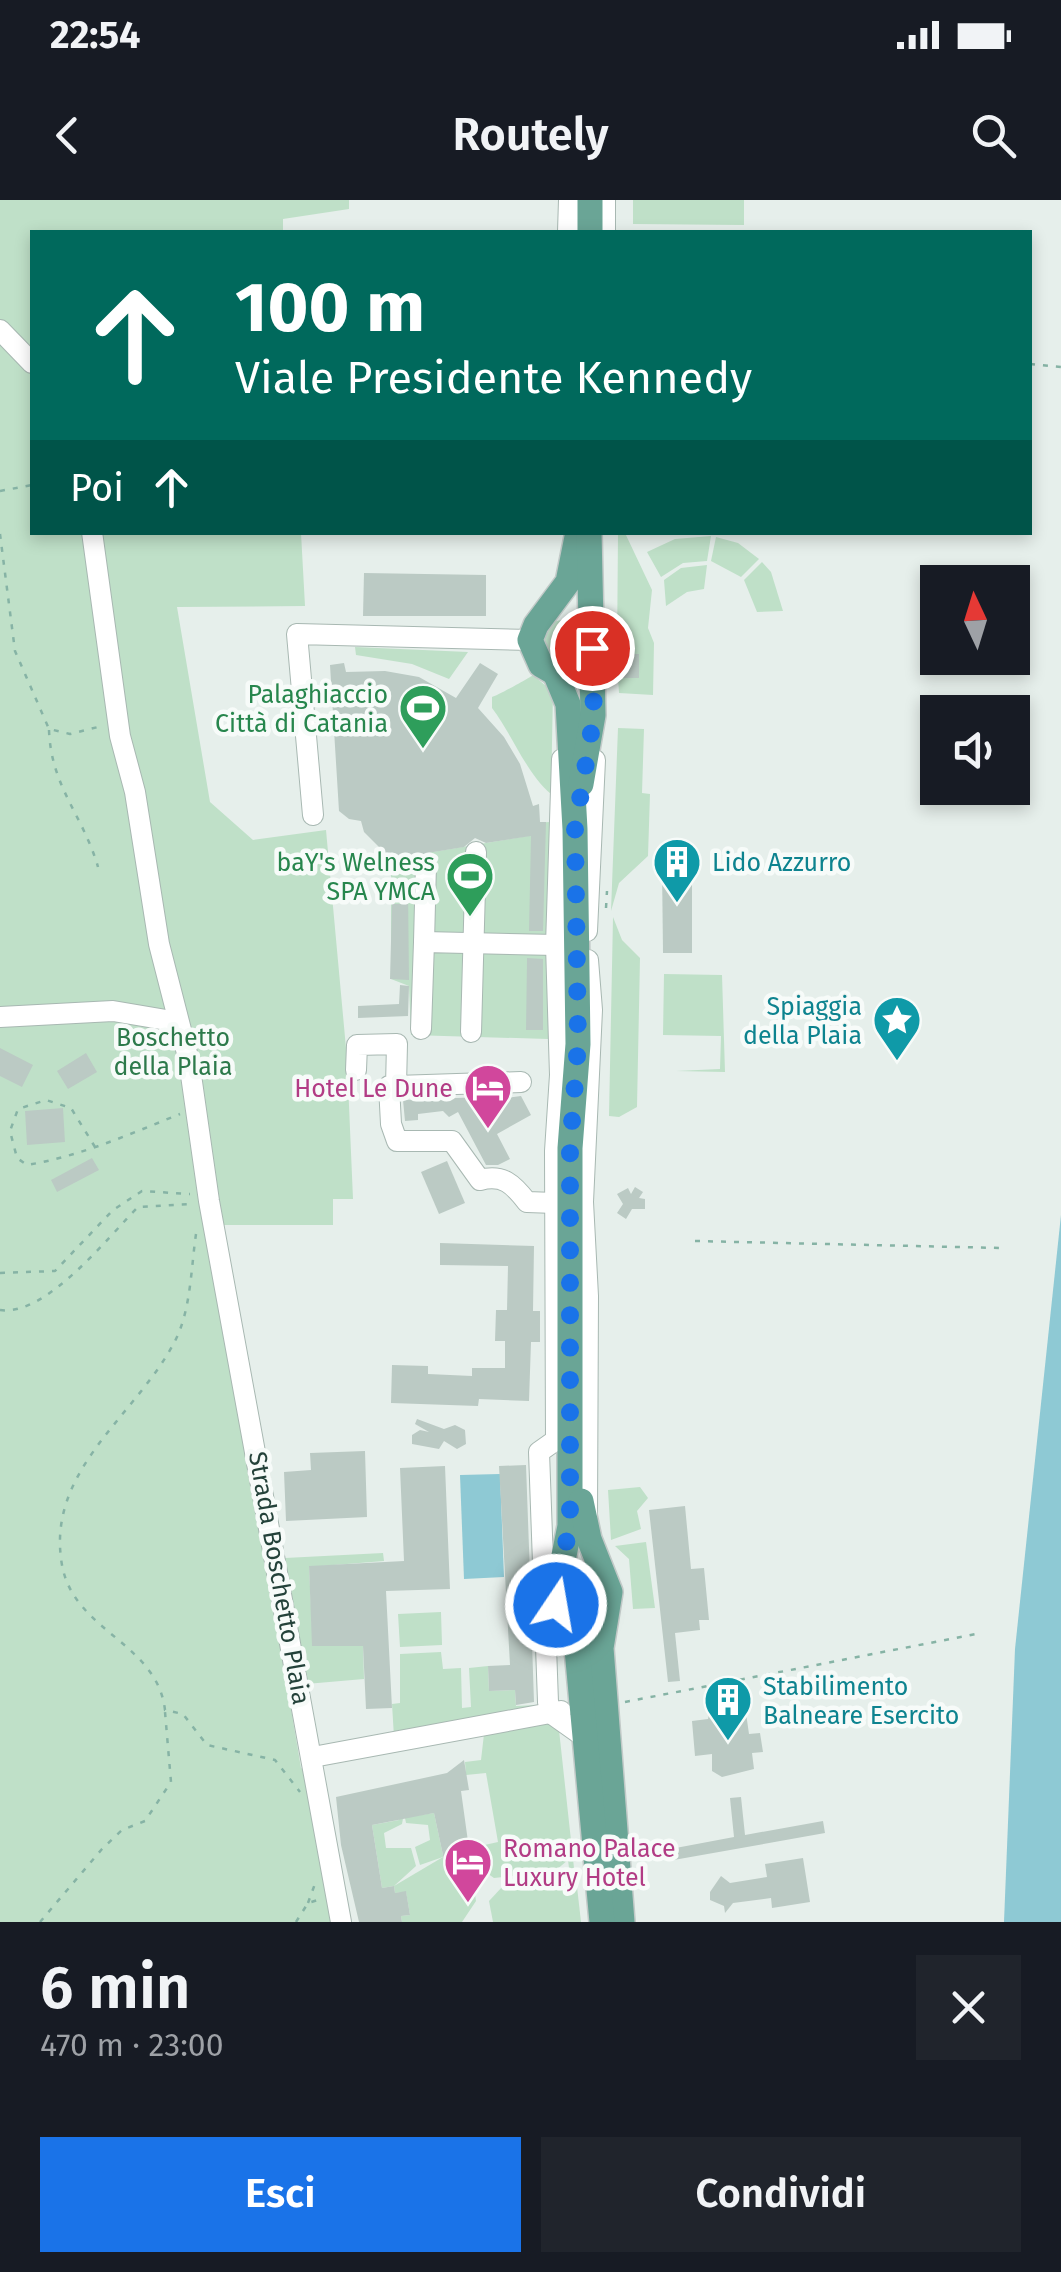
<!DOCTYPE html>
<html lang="it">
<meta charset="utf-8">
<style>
body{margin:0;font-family:"Fira Sans",sans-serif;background:#20242c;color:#f1f3f6;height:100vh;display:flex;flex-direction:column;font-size:38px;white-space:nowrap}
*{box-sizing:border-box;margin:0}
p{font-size:32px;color:#9ea1a6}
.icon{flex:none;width:55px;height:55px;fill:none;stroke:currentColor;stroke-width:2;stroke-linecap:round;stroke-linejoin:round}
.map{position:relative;height:1722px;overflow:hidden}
.drawer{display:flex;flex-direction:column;background:#171b24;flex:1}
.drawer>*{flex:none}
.guide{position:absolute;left:30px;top:30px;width:1002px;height:305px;border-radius:0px;box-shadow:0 5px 15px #0003;background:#00695c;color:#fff;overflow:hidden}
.needle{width:65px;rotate:356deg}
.buttons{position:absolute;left:920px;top:365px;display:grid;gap:20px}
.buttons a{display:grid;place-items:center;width:110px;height:110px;border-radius:0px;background:#171b24;box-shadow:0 5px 15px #0003;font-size:50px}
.pin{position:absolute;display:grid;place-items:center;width:85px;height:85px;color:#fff;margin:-42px;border:5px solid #fff;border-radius:50%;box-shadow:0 2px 10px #0007}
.me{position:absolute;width:110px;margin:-55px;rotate:12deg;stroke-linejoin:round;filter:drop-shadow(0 0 8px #0008)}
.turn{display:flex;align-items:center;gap:35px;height:210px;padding:0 40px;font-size:45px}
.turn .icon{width:130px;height:130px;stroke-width:2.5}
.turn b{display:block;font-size:70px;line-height:85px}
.then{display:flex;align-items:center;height:95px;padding:0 40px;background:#0003;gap:20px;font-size:38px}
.round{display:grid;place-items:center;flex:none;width:105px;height:105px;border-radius:0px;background:#20242c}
.headline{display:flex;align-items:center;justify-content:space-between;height:170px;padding:0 40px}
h1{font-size:60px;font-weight:600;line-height:75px}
.primary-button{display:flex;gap:20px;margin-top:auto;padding:20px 40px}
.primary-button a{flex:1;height:115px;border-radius:0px;background:#1a73e8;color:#fff;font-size:40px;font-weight:600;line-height:115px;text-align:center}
.primary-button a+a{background:#20242c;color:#f1f3f6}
.status{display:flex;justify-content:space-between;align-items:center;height:70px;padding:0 50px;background:#171b24;direction:ltr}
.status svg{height:28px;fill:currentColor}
header{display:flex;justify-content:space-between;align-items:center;height:130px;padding:0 40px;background:#171b24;font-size:45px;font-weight:600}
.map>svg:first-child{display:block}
</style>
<div class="status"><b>22:54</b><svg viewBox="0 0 49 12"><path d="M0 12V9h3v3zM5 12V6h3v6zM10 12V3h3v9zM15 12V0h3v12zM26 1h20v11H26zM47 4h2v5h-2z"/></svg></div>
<header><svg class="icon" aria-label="back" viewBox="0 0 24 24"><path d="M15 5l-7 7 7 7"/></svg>Routely<svg class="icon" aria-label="search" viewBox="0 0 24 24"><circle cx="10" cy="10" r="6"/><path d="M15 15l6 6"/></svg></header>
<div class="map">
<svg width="1061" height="1722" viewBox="0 0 1061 1722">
<rect width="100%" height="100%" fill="#e6efeb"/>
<!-- green -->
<g fill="#bfe0c8" fill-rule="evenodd">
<path d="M0,0H349V9L283,19V32H32V332L301,333L305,406L177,407L210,602L253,640L326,630L347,859L353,999H333V1025H209L301,1568L312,1575L337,1722H0Z"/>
<path d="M633,0H744V25L633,24Z"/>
<path d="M618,333H625L652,390L648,428L654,443L653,495L619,493L618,478L639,477V455L617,454Z"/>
<path d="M711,336L707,361L683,363L661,377L647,352L675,339Z"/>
<path d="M716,337L738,343L759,359L741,377L711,361Z"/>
<path d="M762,362L771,372L783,411L757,412L744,380Z"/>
<path d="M707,365L704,389L687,392L666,406L664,380L681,368Z"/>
<circle cx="563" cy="441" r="21"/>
<path d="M355,447L468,452L449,479L412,464L356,455Z"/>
<path d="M533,475L553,492L551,594C526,573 512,534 492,508V497C497,496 531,477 533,475Z"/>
<path d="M618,528L644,529L642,593L650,594L648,656L619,683L611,711Z"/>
<path d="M550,622L549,735L543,753L549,757L548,839L411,835L409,786L391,779V659L528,636L532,623Z"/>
<path d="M613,717L622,740L640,758L637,907L619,917L609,916Z"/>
<path d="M664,774L722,775L725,872L676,871L720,869L721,836L663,835Z"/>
<path d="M640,1287L648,1298L637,1311L641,1329L611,1340L608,1290Z"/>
<path d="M646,1342L655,1408L633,1409L629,1359L615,1346Z"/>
<path d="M383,1353L384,1361L309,1367L313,1446L363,1443L364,1479L306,1484L285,1358Z"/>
<path d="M441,1412L442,1445L400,1447L398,1414Z"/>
<path d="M441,1452L443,1469L461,1468L462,1508L471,1507L469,1468L488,1466L489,1491L515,1490L516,1506L536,1505V1510L394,1537L392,1504L400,1503V1454Z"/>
<path d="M547,1523L559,1530L574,1668H569L568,1660L555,1671L494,1678L484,1671L480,1646L498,1642L486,1573L466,1575L465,1562L481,1560L484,1534Z"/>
<path d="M406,1612L408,1617L434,1613L444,1660L473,1680L476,1701L462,1722H402L401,1716L410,1715L406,1692L395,1693L394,1686L382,1688L372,1625L399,1620V1614ZM404,1613L406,1623L428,1625L430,1640L415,1647L420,1665L443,1657L394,1686L416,1666L411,1648H386L384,1633L402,1624Z"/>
<path d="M576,1678L581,1722H493L489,1701L503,1686Z"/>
</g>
<!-- water -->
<g fill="#8ec9d4">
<path d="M1061,1015V1722H1004L1015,1449Z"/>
<path d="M500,1274L504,1377L464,1379L460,1275Z"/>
</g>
<!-- building -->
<g fill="#bbcac4">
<path d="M364,373L486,375V416H363Z"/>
<path d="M617,454H639V478H618Z"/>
<path d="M344,463L346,472L385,471L419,477L456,498L480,463L498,474L478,508L504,537L520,564L533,606L539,604L540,622H546L543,731H529L531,636L486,643L475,638L464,647L391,659L364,632L361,621L349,619L339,611L330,465Z"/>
<path d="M692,665V753H663L662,666Z"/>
<path d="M408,690L409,780L390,779L392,704H408Z"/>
<path d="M527,758L543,759V830H526Z"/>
<path d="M400,785L409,786L408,816L358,818V806L399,804Z"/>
<path d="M0,848L33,865L22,887L0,876Z"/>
<path d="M86,853L97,872L68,889L57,871Z"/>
<path d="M521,896L531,915L497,934L510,959L498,965H486L458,912L449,917L443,911L418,914V920L405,921L403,900L483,897L485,901Z"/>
<path d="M63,908L65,942L27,945L25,911Z"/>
<path d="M92,958L99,970L57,992L51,980Z"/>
<path d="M447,961L465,1003L439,1014L421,972Z"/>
<path d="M635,987L643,992L639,998L645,999V1009H632L626,1019L617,1013L623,1004L617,994L628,988L631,994Z"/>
<path d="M440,1043L534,1046L533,1111H540V1142H531L529,1201L479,1199L478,1206L391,1203L392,1165L428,1166V1174L472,1176V1168H505V1141H495L496,1110H507L508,1066L440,1065Z"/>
<path d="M417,1219L444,1229L455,1225L465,1230L466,1244L457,1249L444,1241L439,1249L412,1244V1235L420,1230L429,1232L415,1224Z"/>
<path d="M365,1251L367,1317L286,1321L284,1272L311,1270L310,1253Z"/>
<path d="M526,1265L531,1403H524L526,1444L532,1443L534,1502L516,1505L515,1490L489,1491L488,1466L510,1465L499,1266Z"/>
<path d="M445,1266L450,1389L386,1391L392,1508L366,1509L363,1446H312L309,1366L404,1361L400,1268Z"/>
<path d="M685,1306L691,1369L704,1368L709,1420H699L700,1430L675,1433L680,1481L668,1482L649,1310Z"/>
<path d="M721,1505L722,1517L746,1513L749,1534L760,1533L763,1552L752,1553L754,1569L722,1577L712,1571V1554L695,1556L692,1521L708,1519L710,1510Z"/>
<path d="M464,1560L469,1590L461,1591L470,1656L444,1660L434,1613L372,1625L382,1688L394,1686L395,1693L406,1691L410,1715L401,1716L402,1722H359L341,1645L336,1597L447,1573Z"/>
<path d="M741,1597L745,1635L823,1621L825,1633L668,1661L665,1650L734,1637L730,1598Z"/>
<path d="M803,1658L810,1702L772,1708L771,1698L733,1703L725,1713L724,1706L710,1700V1692L721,1676L730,1683L767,1677L765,1664Z"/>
</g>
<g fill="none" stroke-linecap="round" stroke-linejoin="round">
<!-- minor casing -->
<g stroke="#a8b8b2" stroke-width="22">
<g id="minor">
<path d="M568,32L569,0"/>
<path d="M605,32V0"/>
<path d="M0,130L32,163"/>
<path d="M92,332L120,536L135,592L159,744L189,861L209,1001L341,1722"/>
<path d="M562,559L556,745L560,875L555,951L556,1240L539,1252L548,1502L552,1514L583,1536"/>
<path d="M313,615L297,434L530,440"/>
<path d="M587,731L595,560"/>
<path d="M424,742L426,664"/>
<path d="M0,817L113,811L178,822"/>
<path d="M421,829L424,742L556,745"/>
<path d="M471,832L476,652"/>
<path d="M356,870L357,845L397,844L396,886H389L391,924L397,941H452L480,980C503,974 513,984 527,1002L555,1003"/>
<path d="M396,886L521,882"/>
<path d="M587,1315L588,1096L583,1002L592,810L588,760"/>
<path d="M313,1557L561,1511"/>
</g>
</g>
<!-- major casing -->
<g stroke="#c2cac8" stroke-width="28">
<g id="major">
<path d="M590,0V32"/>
<path d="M570,472L555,473L541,465L530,440L536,425L568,382L578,332"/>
<path d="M555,473L568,504L575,629L578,844L570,948V1326L559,1380"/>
<path d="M581,584L593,515L589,332"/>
<path d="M581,1301L589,1339L610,1392L601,1448L622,1722"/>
<path d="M564,1417L577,1449L602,1722"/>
</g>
</g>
<!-- path -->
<g stroke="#86b3a5" stroke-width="2.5" stroke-dasharray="5 8" stroke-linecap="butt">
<path d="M1030,164L1061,167"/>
<path d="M0,291L32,285"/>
<path d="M0,334L15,451L49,529L70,534L102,526"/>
<path d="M49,530C51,587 83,615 98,667"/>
<path d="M606,708L607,691"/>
<path d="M95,947L71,908L46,900L18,909L10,931L17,958L27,965C81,956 130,934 180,914"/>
<path d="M196,1034C191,1068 191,1108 176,1139C138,1215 45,1269 62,1365C74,1432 157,1442 165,1510L183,1514L207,1545L275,1560L300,1592"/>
<path d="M695,1041L1001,1048"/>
<path d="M0,1073L55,1071L113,1010L142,991L190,994"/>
<path d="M0,1110C46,1117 108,1037 138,1007L190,1004"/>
<path d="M625,1502L976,1434"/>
<path d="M308,1703L316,1681"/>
<path d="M40,1722L102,1649L122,1630L145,1621L171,1582L165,1512"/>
<path d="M296,1722L308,1703L321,1699"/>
</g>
<!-- minor -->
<use href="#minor" stroke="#fff" stroke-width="20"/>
<!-- major -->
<use href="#major" stroke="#6aa596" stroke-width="25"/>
</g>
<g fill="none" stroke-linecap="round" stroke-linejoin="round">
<!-- route -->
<path stroke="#1a73e8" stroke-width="18" stroke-dasharray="0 32.4" d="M556,1405L555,1390L570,1326V948L578,844L575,629L594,515L592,448"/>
</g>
<!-- icons -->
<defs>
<g id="stadium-pin" transform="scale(2.5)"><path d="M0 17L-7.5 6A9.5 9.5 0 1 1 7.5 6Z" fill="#2e9e5b" stroke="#f7fbf9"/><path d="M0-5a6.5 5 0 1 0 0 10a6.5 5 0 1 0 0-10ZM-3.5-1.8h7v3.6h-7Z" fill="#fff"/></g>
<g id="building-pin" transform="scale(2.5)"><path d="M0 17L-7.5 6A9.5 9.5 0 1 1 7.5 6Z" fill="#0f9aa8" stroke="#f7fbf9"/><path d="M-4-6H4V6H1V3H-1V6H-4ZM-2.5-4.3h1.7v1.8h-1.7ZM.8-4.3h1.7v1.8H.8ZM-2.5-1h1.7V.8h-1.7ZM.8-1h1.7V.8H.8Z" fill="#fff"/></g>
<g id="sight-pin" transform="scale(2.5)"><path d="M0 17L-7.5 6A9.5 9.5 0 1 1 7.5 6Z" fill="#0f9aa8" stroke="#f7fbf9"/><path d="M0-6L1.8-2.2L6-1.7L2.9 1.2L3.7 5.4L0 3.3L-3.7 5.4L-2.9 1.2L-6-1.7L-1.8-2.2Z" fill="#fff"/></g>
<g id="hotel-pin" transform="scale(2.5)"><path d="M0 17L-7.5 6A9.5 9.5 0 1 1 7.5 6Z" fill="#d1479c" stroke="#f7fbf9"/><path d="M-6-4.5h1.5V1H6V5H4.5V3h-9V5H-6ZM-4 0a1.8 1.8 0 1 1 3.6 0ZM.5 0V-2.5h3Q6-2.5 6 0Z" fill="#fff"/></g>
</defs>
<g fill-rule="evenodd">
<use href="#stadium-pin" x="423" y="508"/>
<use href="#building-pin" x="677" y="662"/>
<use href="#stadium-pin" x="470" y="676"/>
<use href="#sight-pin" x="897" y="820"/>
<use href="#hotel-pin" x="488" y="888"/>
<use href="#building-pin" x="728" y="1500"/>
<use href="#hotel-pin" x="468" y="1662"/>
</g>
<g text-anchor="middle" stroke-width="9" stroke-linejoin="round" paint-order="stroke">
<!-- leisure labels -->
<g font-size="25" fill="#27864d" stroke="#f7fbf9" text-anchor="end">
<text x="388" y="503">Palaghiaccio<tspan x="388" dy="29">Città di Catania</tspan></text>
<text x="435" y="671">baY's Welness<tspan x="435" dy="29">SPA YMCA</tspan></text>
</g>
<!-- culture labels -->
<g font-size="25" fill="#0d838f" stroke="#f7fbf9" text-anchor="start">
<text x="712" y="671">Lido Azzurro</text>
<text x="862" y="815" text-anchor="end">Spiaggia<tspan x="862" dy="29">della Plaia</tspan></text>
<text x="763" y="1495">Stabilimento<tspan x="763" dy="29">Balneare Esercito</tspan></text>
</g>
<!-- park labels -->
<g font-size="25" fill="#2d7a4b" stroke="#f7fbf9">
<text x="173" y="846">Boschetto<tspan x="173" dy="29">della Plaia</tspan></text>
</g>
<!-- hotel labels -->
<g font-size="25" fill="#b23c85" stroke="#f7fbf9" text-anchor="end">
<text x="453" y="897">Hotel Le Dune</text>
<text x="503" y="1657" text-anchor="start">Romano Palace<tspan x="503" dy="29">Luxury Hotel</tspan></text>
</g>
<!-- street labels -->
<g font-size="25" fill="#24423a" stroke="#f7fbf9">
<text transform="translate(280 1378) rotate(80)" y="9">Strada Boschetto Plaia</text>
</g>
</g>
</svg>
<div class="buttons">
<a><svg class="needle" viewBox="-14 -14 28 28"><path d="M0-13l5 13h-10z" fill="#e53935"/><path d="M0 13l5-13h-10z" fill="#9ea1a6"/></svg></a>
<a><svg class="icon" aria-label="sound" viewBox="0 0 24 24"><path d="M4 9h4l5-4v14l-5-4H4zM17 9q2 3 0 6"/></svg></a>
</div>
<div class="pin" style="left:592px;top:448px;background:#d93025"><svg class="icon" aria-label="arrive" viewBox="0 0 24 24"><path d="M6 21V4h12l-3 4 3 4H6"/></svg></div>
<svg class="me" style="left:556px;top:1405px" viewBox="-20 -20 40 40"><circle r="17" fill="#1a73e8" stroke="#fff" stroke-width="3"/><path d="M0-11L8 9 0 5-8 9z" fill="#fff"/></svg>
<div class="guide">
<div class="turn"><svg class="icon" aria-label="ahead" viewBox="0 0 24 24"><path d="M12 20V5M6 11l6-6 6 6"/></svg><div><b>100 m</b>Viale Presidente Kennedy</div></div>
<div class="then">Poi<svg class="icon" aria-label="ahead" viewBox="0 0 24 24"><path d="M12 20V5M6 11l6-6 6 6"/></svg></div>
</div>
</div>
<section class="drawer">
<div class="headline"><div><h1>6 min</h1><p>470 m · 23:00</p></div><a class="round"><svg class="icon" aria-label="close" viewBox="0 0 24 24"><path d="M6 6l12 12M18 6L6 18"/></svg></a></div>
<div class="primary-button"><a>Esci</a><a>Condividi</a></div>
</section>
